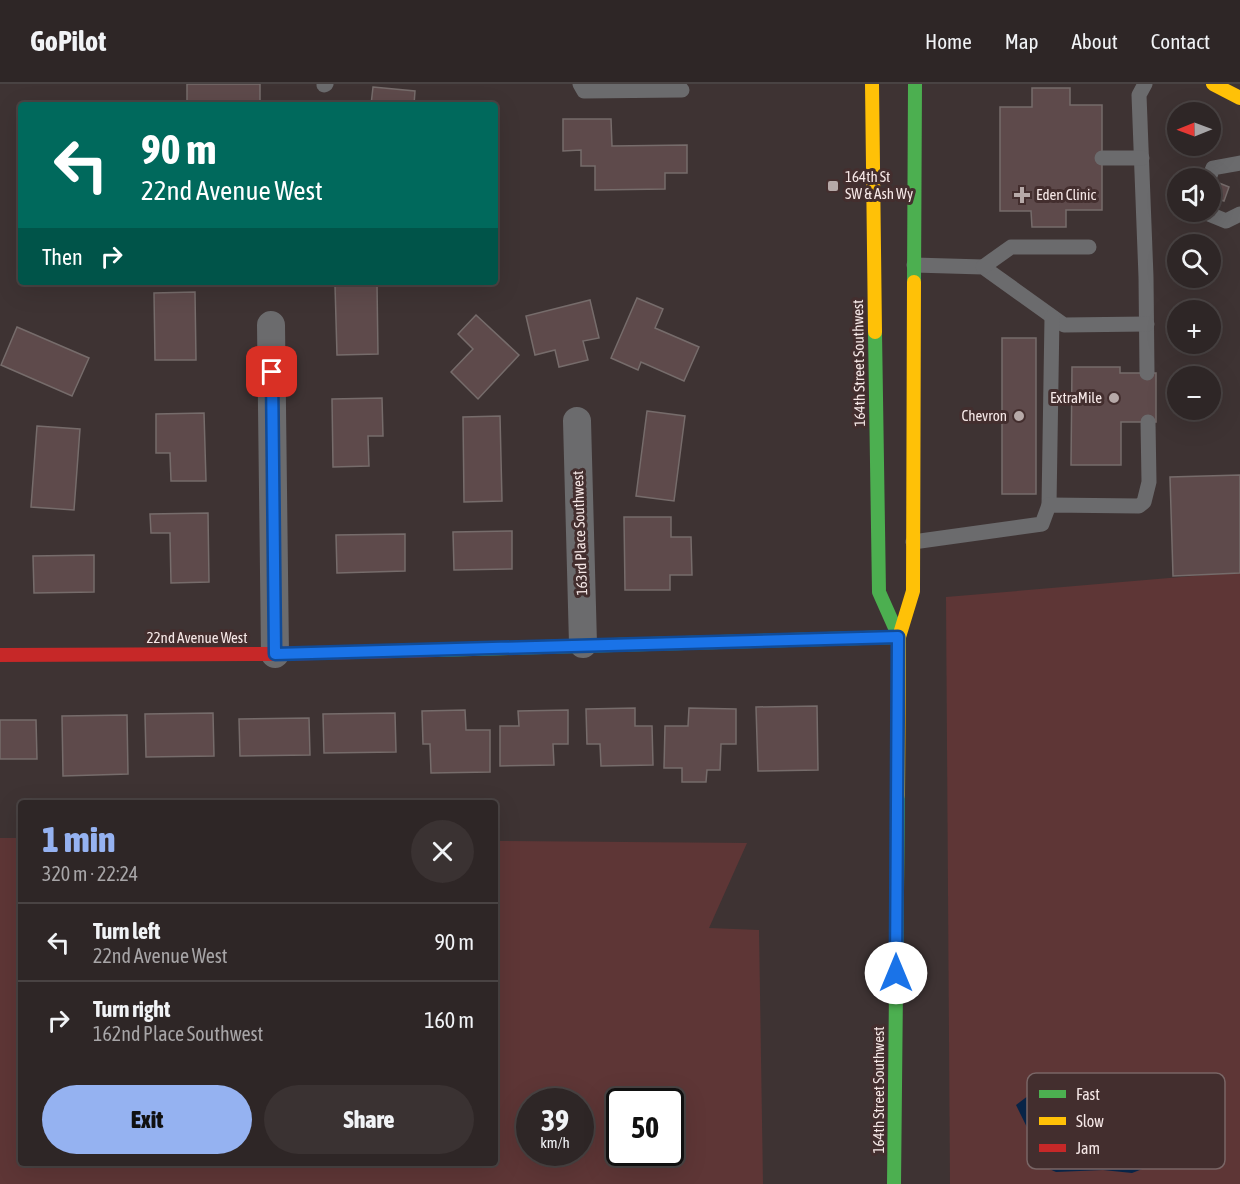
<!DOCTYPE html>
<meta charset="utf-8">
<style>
body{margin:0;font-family:"Asap Condensed",sans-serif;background:#3a3232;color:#f1f3f6;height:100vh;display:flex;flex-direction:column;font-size:22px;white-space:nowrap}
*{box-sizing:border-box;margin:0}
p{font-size:20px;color:#a7a5a7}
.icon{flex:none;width:33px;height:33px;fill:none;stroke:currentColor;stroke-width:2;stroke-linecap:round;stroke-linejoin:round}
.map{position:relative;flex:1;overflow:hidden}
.details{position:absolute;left:18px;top:716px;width:480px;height:366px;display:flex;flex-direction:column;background:#2e2626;border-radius:6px;box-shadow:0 6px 24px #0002,0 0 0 2px #494343}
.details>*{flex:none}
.hud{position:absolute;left:18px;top:18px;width:480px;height:183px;border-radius:6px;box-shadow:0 6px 24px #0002,0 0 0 2px #494343;background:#00695c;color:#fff;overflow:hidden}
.needle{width:39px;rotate:269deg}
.fabs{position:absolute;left:1167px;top:18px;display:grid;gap:12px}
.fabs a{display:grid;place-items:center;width:54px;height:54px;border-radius:50%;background:#2e2626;box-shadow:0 6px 24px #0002,0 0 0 2px #494343;font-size:30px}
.speed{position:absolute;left:516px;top:1004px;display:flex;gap:12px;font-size:30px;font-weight:700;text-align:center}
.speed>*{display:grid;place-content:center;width:78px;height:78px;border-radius:50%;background:#2e2626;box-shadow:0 6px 24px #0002,0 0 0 2px #494343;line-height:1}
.speed small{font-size:15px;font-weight:400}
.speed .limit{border:3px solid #111;border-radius:9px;background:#fff;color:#111}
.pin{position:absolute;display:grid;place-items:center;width:51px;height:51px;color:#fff;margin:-26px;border-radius:12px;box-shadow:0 3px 9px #0006}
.me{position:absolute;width:66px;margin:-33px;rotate:0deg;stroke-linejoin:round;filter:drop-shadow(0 0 4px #0008)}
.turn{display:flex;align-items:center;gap:21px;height:126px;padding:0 24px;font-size:27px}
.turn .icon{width:78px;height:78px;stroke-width:2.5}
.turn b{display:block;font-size:42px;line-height:51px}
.then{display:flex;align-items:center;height:57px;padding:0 24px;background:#0003;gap:12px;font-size:22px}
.round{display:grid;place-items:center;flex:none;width:63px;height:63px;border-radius:32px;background:#3a3232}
.summary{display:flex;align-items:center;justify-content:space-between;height:102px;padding:0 24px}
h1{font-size:36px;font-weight:800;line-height:45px;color:#95b2f1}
.button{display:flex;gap:12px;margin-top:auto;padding:12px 24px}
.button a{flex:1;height:69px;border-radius:36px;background:#95b2f1;color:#111;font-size:24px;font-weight:800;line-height:69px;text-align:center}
.button a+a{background:#3a3232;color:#f1f3f6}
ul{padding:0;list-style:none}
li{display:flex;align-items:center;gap:18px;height:78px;padding:0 24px;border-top:2px solid #494343}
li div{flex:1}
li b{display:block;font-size:22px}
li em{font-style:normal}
header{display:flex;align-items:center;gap:36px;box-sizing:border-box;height:84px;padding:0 30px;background:#2e2626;border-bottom:2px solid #494343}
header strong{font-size:28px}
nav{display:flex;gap:33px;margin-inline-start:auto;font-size:21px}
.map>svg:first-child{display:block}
</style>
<header>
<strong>GoPilot</strong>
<nav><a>Home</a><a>Map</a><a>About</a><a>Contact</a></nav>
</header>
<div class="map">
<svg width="1240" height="1100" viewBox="0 0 1240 1100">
<rect width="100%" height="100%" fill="#3e3333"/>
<!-- green -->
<g fill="#5e3636" fill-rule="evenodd">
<path d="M1240,488V1100H950L946,513Z"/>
<path d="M0,754H21V1078H495V757L747,759L709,844L759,846L763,1100H0ZM530,1017H580V1068H530ZM620,1017H670V1068H620Z"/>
</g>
<!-- water -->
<path fill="#082447" d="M1144,1000L1160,1010L1145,1084L1132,1089L1103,1086L1056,1088L1047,1084L1016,1021L1037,1005Z"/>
<!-- building -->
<g fill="#5e4a4b" stroke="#766c6b" stroke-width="1.5">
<rect x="187" y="0" width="73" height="21"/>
<path d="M373,3L415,7L414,21H371Z"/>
<path d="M1032,4H1070V21H1102V126H1066V143H1032L1031,127H1000V23H1032Z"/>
<path d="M563,35H611L612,62L687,61V89H665V105L595,106V82H581V66L563,67Z"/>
<path d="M1219,99L1229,103L1224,117L1213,113Z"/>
<path d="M377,200L378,270L337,271L335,201Z"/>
<path d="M195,208L196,276H155L154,209Z"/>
<path d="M637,214L663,225L655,244L699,263L684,297L641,278L638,286L611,274Z"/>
<path d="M590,216L599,254L583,257L588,276L559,283L555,266L535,271L526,232Z"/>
<path d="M476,231L519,271L478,315L451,288L473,265L458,250Z"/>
<path d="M17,243L89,274L72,312L1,281Z"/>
<rect x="1002" y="254" width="34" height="156"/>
<path d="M1072,283H1120V289H1156V338H1121V381H1071Z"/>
<path d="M382,314L383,352H368L369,382L333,383L332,315Z"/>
<path d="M647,327L685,332L674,417L636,412Z"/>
<path d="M204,329L206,397H171L170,369H156V330Z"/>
<path d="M500,332L502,417L464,418L463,333Z"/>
<path d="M37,342L80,345L74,426L31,423Z"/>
<path d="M1240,391V489L1173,492L1170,393Z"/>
<path d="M208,429L209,498L171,499L170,449H151L150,430Z"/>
<path d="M624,433H671V453H691L692,491H670V506H625Z"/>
<path d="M512,447V485L454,486L453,448Z"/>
<path d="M405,450V487L337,489L336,451Z"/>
<path d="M94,471V508L34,509L33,472Z"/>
<path d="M817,622L818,686L758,687L756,623Z"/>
<path d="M635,624V642H652L653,681L601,682L600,660H587L586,625Z"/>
<path d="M689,624L736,625V660H721L720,686H707L706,698H682V684H664L665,642H688Z"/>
<path d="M465,626L466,646H490V688L431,689L430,660H423L422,627Z"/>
<path d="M568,626V660H553L554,681L500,682V642H519L518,627Z"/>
<path d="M213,629L214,672L146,673L145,630Z"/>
<path d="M395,629L396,668L324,669L323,630Z"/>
<path d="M127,631L128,690L63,692L62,632Z"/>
<path d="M309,634L310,671L240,672L239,635Z"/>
<path d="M0,636H36L37,675H0Z"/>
</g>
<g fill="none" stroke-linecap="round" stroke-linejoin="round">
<!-- lane -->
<g stroke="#6b6b6d" stroke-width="15">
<path d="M580,0L584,7L682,6"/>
<path d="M1145,0L1139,11L1146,193L1147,289"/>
<path d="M324,1L326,0"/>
<path d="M1102,74H1142"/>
<path d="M1209,94L1213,84L1240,79"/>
<path d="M1204,128L1226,137L1240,130"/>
<path d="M914,181L983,183L1064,241L1147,240"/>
<path d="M983,183L1011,163H1089"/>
<path d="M1049,421L1052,233"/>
<path d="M913,458L1042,440L1049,421L1139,422L1144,418L1149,398L1148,338"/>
</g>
<!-- street -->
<g stroke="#6b6b6d" stroke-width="28">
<path d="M271,241L275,570"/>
<path d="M577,337L583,560"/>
</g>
<!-- fast -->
<g stroke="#4caf50" stroke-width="14">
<path d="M914,198L915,0"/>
<path d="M875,248L879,508L899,553"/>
<path d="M436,566L899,553"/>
<path d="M894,1100L898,711"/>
</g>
<!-- slow -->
<g stroke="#ffc107" stroke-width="14">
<path d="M872,0L875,248"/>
<path d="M1213,0L1240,14"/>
<path d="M898,711L899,553L913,507L914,198"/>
</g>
<!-- jam -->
<path stroke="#c62828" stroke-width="14" d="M0,571L275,570L436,566"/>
</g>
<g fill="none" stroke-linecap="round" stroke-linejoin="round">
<!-- route casing -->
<g stroke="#114b97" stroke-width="15">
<path id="route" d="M272,288L275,570L898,553L896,889"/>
</g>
<!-- route -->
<use href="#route" stroke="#1a73e8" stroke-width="10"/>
</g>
<!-- markers -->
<g fill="#b6a9a8" stroke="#432e2e" stroke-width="2">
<rect x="827" y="96" width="12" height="12" rx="3"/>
<path d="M1019 102h6v6h6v6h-6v6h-6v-6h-6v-6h6z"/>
<circle cx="1114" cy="314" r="6"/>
<circle cx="1019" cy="332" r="6"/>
</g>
<g text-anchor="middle" stroke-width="6" stroke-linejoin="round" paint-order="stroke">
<!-- poi labels -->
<g font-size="15" fill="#f6e8e7" stroke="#432e2e" text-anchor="start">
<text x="845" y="98">164th St<tspan x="845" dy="17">SW &amp; Ash Wy</tspan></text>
<text x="1036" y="116">Eden Clinic</text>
<text x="1102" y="319" text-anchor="end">ExtraMile</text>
<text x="1007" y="337" text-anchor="end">Chevron</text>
</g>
<!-- street labels -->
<g font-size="15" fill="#f6e8e7" stroke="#432e2e">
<text transform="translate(859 279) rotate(-91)" y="5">164th Street Southwest</text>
<text transform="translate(580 449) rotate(-92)" y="5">163rd Place Southwest</text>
<text x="197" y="559">22nd Avenue West</text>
<text transform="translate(879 1006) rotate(-90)" y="5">164th Street Southwest</text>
</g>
</g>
<!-- legend -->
<rect x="1027" y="989" width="198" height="96" rx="9" fill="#432e2e" stroke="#796666" stroke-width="1.5"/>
<rect x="1039" y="1006" width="27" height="8" fill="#4caf50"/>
<rect x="1039" y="1033" width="27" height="8" fill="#ffc107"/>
<rect x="1039" y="1060" width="27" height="8" fill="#c62828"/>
<g font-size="16" fill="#f6e8e7">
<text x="1076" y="1016">Fast</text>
<text x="1076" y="1043">Slow</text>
<text x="1076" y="1070">Jam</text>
</g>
</svg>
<div class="fabs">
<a><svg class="needle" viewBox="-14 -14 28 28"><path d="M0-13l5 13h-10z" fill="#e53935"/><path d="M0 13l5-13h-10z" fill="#a7a5a7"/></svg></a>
<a><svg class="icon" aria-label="sound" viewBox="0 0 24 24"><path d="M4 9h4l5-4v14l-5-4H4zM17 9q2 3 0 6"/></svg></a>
<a><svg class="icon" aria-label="search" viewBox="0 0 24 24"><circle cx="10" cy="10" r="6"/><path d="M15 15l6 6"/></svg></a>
<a>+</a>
<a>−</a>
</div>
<div class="speed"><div>39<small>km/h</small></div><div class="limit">50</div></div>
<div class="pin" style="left:272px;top:288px;background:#d93025"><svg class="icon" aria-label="arrive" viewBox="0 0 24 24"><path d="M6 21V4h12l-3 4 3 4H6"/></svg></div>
<svg class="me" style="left:896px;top:889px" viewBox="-20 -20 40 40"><circle r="19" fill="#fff"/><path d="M0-13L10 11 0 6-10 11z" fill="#1a73e8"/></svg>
<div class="hud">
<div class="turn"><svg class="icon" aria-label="left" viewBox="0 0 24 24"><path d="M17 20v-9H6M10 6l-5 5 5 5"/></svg><div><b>90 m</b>22nd Avenue West</div></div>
<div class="then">Then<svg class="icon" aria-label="right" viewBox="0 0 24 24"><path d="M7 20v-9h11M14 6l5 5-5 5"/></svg></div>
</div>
<section class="details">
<div class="summary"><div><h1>1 min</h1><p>320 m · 22:24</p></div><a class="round"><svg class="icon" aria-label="close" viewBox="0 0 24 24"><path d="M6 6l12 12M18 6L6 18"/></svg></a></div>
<ul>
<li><svg class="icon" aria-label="left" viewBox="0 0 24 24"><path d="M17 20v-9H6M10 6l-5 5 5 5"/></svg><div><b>Turn left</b><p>22nd Avenue West</p></div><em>90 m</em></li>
<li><svg class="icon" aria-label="right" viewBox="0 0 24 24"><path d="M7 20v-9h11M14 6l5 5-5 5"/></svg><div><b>Turn right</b><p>162nd Place Southwest</p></div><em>160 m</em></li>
</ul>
<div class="button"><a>Exit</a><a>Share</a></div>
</section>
</div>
